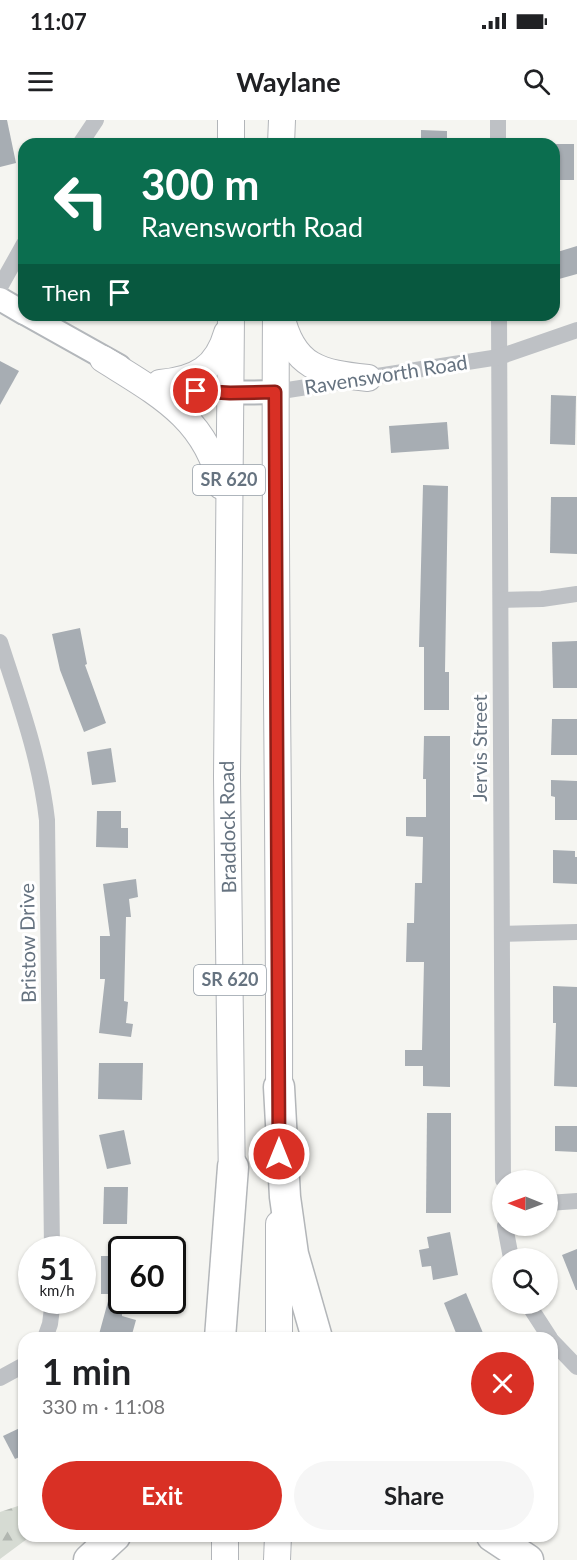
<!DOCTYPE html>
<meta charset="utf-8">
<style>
body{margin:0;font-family:Lato,sans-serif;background:#f6f6f6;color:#202124;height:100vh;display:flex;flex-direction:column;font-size:22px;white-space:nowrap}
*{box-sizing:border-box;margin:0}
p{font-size:20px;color:#757577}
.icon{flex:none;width:33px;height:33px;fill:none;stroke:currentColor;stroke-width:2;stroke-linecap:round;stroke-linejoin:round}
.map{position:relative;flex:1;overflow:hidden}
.side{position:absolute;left:18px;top:1212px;width:540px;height:210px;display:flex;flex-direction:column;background:#fff;border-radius:18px;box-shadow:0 2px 4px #0004}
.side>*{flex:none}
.guide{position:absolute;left:18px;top:18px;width:542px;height:183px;border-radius:18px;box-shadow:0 2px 4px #0004;background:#0b6e4f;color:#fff;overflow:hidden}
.needle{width:39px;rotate:271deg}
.buttons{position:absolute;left:492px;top:1050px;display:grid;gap:12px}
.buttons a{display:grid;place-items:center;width:66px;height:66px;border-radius:50%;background:#fff;box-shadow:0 2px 4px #0004;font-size:30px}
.speed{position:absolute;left:18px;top:1116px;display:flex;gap:12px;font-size:30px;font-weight:700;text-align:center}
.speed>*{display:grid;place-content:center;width:78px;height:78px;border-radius:50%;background:#fff;box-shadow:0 2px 4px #0004;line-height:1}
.speed small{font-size:15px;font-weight:400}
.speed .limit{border:3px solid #111;border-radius:9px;background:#fff;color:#111}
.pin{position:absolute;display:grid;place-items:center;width:51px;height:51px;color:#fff;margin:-26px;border:3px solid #fff;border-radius:50%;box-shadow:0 2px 6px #0007}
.me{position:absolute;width:66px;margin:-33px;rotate:0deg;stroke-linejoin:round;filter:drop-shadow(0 0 4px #0008)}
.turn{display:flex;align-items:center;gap:21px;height:126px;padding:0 24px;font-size:27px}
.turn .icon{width:78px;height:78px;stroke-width:2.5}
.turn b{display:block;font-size:42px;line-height:51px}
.then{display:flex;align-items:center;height:57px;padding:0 24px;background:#0003;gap:12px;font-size:22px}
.round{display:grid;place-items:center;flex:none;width:63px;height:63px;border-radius:32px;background:#f6f6f6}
.head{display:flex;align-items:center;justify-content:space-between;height:102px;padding:0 24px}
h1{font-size:36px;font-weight:700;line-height:45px}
.button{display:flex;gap:12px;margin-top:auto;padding:12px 24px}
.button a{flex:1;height:69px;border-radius:36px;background:#d93025;color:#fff;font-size:24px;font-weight:700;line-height:69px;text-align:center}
.button a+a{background:#f6f6f6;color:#202124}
.status{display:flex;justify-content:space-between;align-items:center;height:42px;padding:0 30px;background:#fff;direction:ltr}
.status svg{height:16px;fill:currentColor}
header{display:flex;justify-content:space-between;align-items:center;height:78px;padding:0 24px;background:#fff;font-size:27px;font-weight:700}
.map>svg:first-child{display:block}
</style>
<div class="status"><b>11:07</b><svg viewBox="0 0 49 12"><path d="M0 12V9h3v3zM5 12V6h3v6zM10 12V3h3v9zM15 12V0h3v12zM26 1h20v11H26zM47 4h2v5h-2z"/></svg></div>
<header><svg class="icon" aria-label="menu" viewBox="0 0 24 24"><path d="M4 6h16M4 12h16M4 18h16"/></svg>Waylane<svg class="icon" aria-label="search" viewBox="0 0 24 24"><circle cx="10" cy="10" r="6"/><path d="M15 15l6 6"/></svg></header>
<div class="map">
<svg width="577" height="1440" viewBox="0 0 577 1440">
<defs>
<pattern id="forest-firs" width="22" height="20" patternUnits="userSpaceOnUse" patternTransform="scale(1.5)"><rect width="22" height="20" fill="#d6dbd3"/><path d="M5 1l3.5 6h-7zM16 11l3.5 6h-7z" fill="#b1b6b0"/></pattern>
</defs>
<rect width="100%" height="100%" fill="#f5f5f1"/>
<!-- forest -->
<path fill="url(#forest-firs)" d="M24,1384V1416H31L0,1439V1392Z"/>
<!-- building -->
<g fill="#a7adb3">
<path d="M0,0H7L16,43L0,47Z"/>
<path d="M421,10L447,11V24H421Z"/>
<rect x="554" y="24" width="20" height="36"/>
<path d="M577,126V154L559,159L554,141V133Z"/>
<path d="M0,241L19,251L0,285Z"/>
<path d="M551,275L576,276L575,325L550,324Z"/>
<path d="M447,302L449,329L391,333L389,306Z"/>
<path d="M423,365L448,366L445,552H449V590H424V527H419Z"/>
<path d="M551,377H577V434L550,433Z"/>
<path d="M80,508L87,544L85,545L106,603L84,612L60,550L52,514Z"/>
<path d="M577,521V568H553L552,522Z"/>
<path d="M552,599H577V635H551Z"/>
<path d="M424,616H450V967L423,966V946H405V930H422L424,842H406L407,803H414L415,763H422L423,717L406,716V697H426V659H423Z"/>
<path d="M111,628L116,662L92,665L87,632Z"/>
<path d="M551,660L577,661V700H555V677L551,676Z"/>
<path d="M97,691H121V708H128V728L96,727Z"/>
<path d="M553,730L575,731V737H577V764L553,763Z"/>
<path d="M136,759L138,777L129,779L131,797H126L124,881L128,882L126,903L133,904L131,917L99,913L105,859H100V816H110L103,764Z"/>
<path d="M553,866L577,867V967L554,966L556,903H553Z"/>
<path d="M99,943H143L142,980L98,979Z"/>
<path d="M427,993H451V1093H426Z"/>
<path d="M555,1006H577V1032L555,1031Z"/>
<path d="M124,1010L131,1044L107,1049L99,1015Z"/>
<path d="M104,1067H128L127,1104H103Z"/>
<path d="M450,1112L458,1155L433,1160L431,1146L422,1147L419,1130L429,1128L427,1117Z"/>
<path d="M577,1129V1170H576L562,1135Z"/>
<path d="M101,1136H122V1196L136,1200L131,1218H98L110,1174H101Z"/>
<path d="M466,1173L483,1213L472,1218H458L444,1183Z"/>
<path d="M24,1306V1335L15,1339L3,1316Z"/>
</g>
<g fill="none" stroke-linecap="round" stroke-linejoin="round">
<!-- secondary casing -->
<g stroke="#b3b7bb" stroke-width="26">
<g id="secondary">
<path d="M0,179L24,193"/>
<path d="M28,195L119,246"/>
<path d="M161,263C199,274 236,273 275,272"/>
</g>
</g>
<!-- primary casing -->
<g stroke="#b2b5b9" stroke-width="28">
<g id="primary">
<path d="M231,0V24"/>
<path d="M281,24L282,0"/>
<path d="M231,195L227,657L232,1068"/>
<path d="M276,195C274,459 280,723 279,987"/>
<path d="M281,195C293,248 321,253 368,258"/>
<path d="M103,239C157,273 207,298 221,366"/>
<path d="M160,263C196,260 217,248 227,213"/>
<path d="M279,1218V1104"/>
<path d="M225,1416V1440"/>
<path d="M277,1440L278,1416"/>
</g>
</g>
<!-- motorway casing -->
<g stroke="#b3b6b9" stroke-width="33">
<g id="motorway">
<path d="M279,967L285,1077L293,1134L317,1218"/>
<path d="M220,1218L233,1047"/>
<path d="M492,1416L528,1440"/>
<path d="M89,1440L115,1416"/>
</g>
</g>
<!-- minor -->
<g stroke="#bec1c5" stroke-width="16">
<path d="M498,0V24"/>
<path d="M80,24L96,0"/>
<path d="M0,167L24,124"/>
<path d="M499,195L503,1060"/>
<path d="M275,272L499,237L577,210"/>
<path d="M501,480L542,479L577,474"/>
<path d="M0,522C19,581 40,638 47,700L52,1130"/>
<path d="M502,814L577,812"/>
<path d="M548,1083L577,1081"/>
<path d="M505,1106L511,1138"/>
<path d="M528,1184L550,1218"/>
<path d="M45,1218L50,1204L53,1180"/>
<path d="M552,1221L577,1247"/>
<path d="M0,1258L24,1245"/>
</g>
<!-- secondary -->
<use href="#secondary" stroke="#fff" stroke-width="22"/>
<!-- primary -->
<use href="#primary" stroke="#fff" stroke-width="26"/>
<!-- motorway -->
<use href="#motorway" stroke="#fff" stroke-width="30"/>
</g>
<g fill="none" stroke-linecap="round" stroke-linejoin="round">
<!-- route casing -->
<g stroke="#8d1f18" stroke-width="15">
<path id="route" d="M196,271L230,273L275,272C277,526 279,780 279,1034"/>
</g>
<!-- route -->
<use href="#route" stroke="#d93025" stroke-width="10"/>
</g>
<g text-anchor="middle" stroke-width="6" stroke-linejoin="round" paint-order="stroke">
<!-- shield labels -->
<g fill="#fff" stroke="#949da6" stroke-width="1.5">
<rect x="193" y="345" width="72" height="30" rx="4.5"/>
<rect x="194" y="845" width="72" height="30" rx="4.5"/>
</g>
<g font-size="18" font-weight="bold" fill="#667380">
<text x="229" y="366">SR 620</text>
<text x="230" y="866">SR 620</text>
</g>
<!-- street labels -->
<g font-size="20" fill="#667380" stroke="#fff">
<text transform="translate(386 255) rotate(-9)" y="7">Ravensworth Road</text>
<text transform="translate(480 628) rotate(-90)" y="7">Jervis Street</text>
<text transform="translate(228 707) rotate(-91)" y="7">Braddock Road</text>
<text transform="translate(28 823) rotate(-91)" y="7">Bristow Drive</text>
</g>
</g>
</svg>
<div class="buttons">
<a><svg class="needle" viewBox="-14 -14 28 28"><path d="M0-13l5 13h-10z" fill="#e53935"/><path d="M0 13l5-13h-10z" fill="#757577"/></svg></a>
<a><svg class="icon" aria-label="search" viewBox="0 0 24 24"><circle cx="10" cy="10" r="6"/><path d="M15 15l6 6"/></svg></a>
</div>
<div class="speed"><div>51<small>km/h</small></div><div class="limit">60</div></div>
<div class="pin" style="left:196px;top:271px;background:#d93025"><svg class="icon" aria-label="arrive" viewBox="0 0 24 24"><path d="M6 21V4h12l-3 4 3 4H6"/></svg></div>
<svg class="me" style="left:279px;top:1034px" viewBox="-20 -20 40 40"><circle r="17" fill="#d93025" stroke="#fff" stroke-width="3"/><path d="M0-11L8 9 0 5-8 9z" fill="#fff"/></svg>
<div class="guide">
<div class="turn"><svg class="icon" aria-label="left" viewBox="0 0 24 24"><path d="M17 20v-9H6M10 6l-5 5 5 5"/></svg><div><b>300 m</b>Ravensworth Road</div></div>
<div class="then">Then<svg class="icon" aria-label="arrive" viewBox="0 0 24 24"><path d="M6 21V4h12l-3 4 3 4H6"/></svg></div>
</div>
<section class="side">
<div class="head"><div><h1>1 min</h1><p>330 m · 11:08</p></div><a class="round" style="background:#d93025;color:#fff"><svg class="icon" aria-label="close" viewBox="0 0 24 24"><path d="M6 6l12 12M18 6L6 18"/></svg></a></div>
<div class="button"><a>Exit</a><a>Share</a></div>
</section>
</div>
